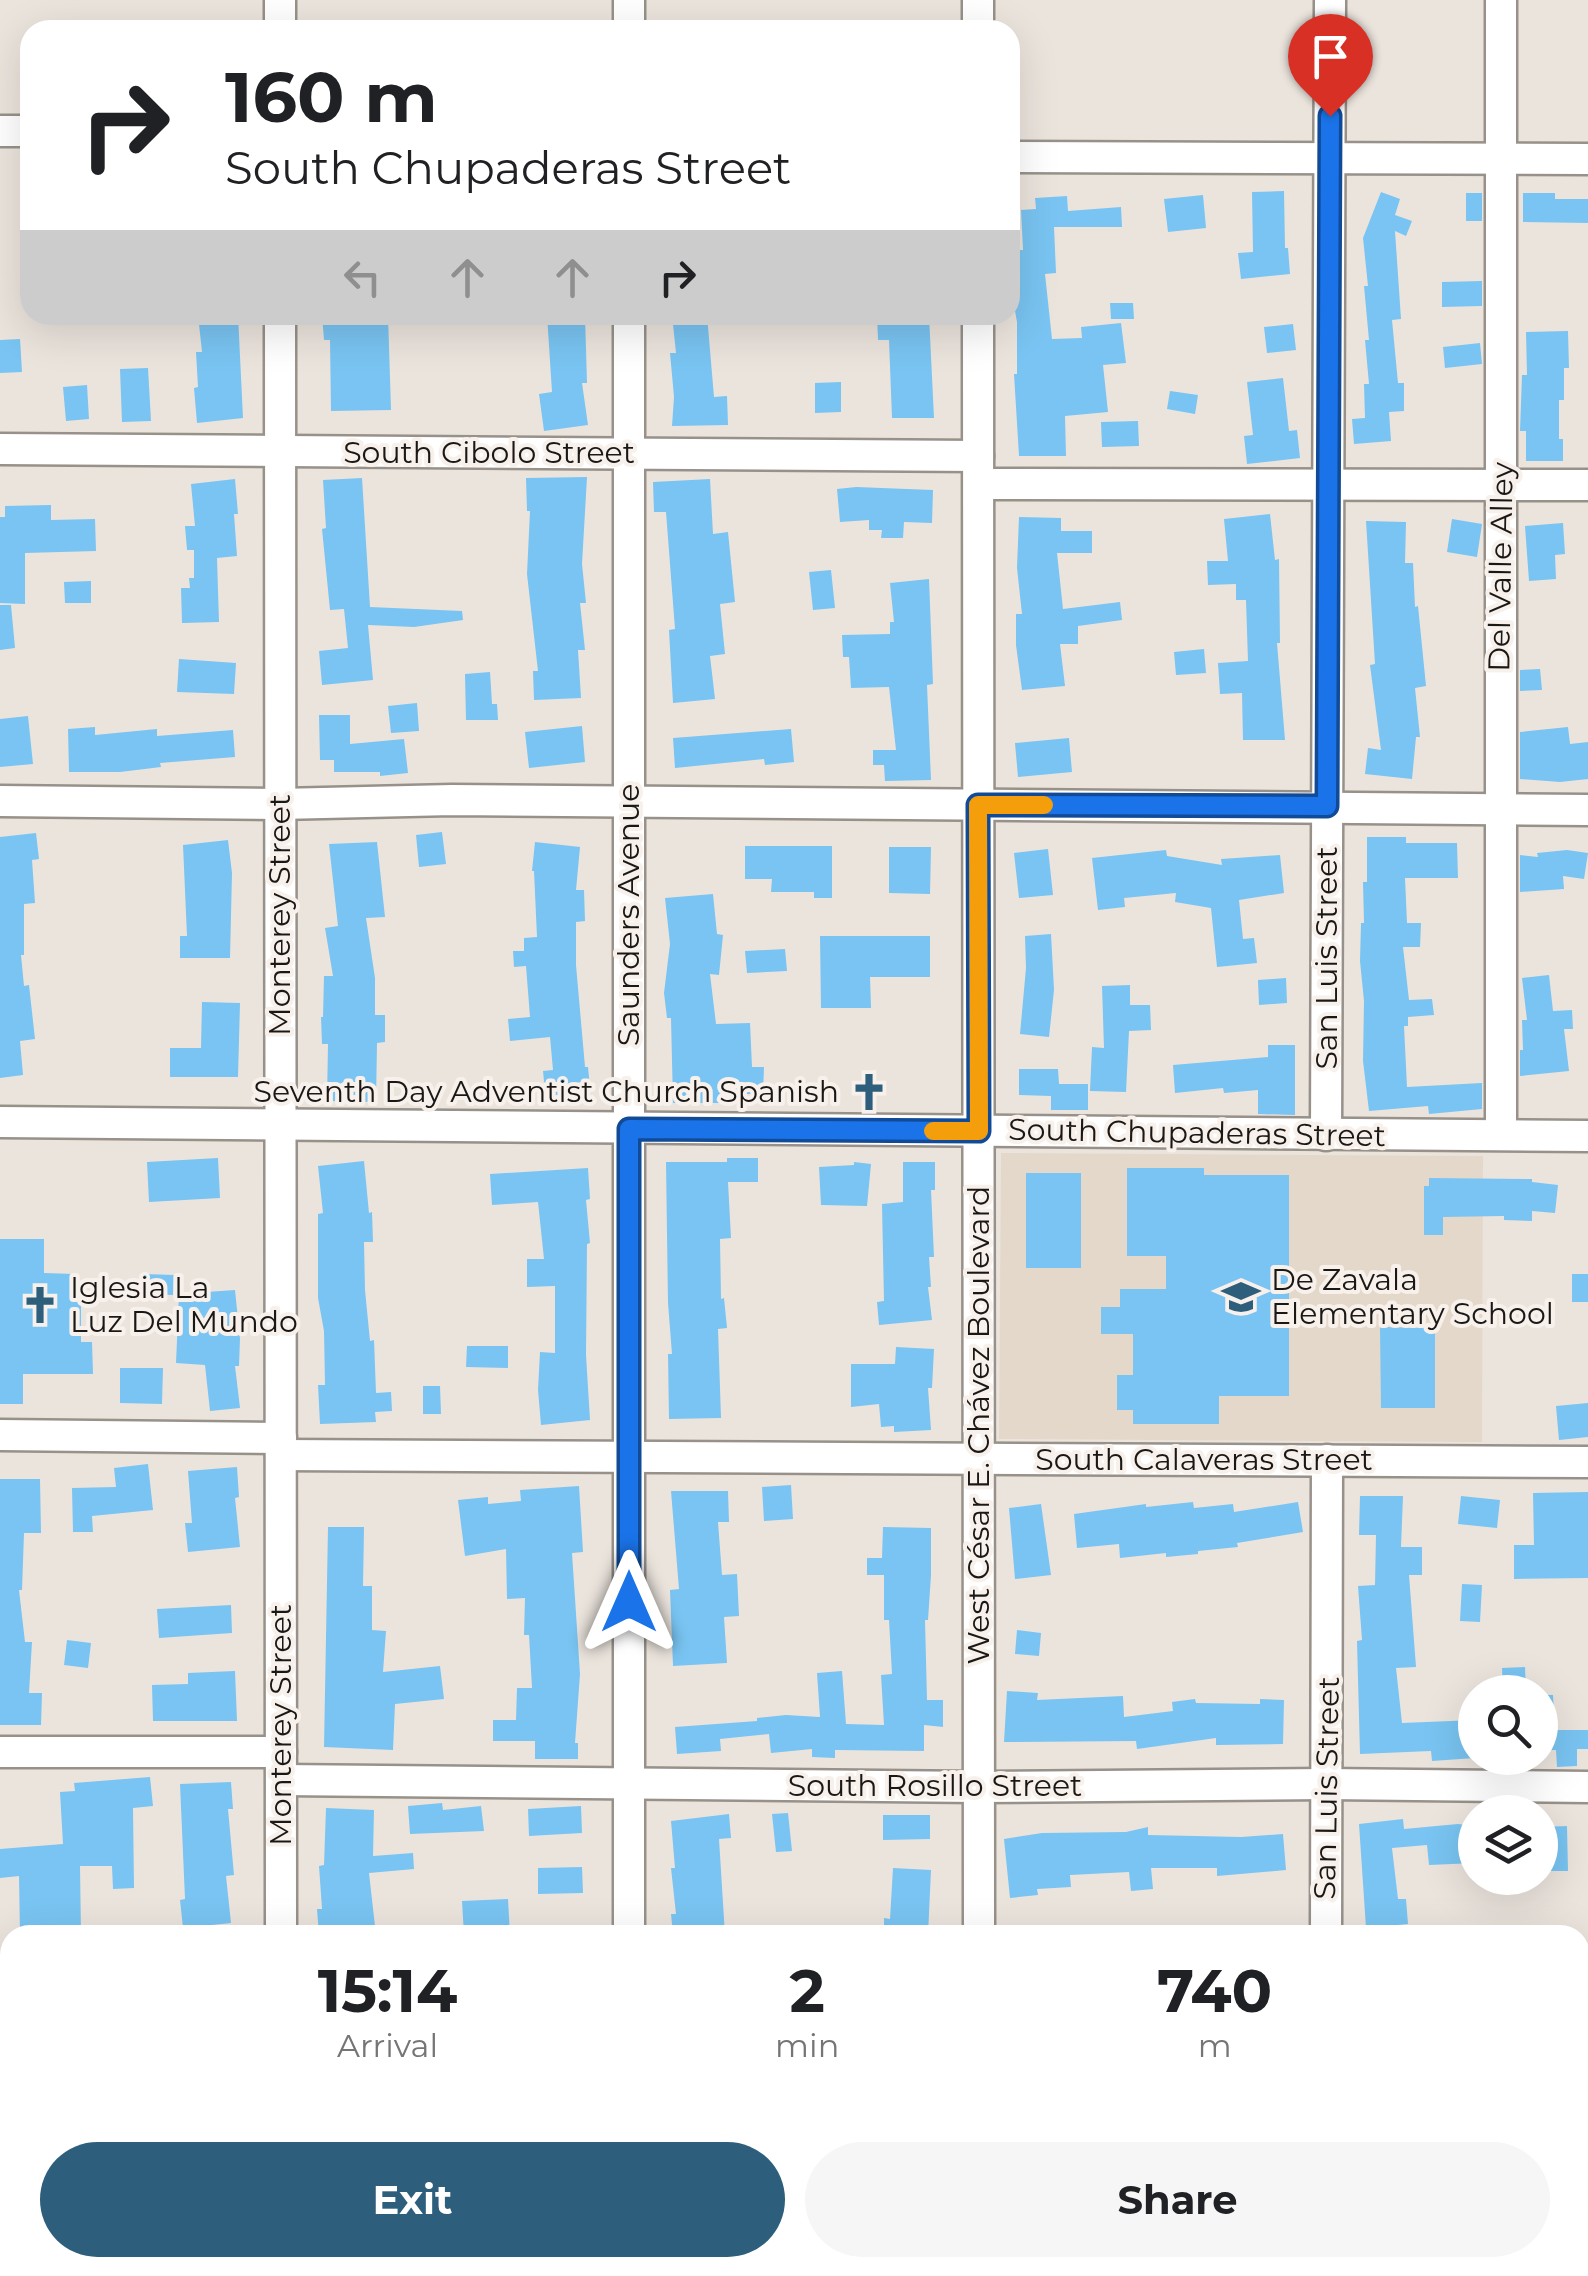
<!DOCTYPE html>
<meta charset="utf-8">
<style>
body{margin:0;font-family:Montserrat,sans-serif;background:#f6f6f6;color:#202124;height:100vh;display:flex;flex-direction:column;font-size:38px;white-space:nowrap}
*{box-sizing:border-box;margin:0}
p{font-size:32px;color:#757577}
.icon{flex:none;width:55px;height:55px;fill:none;stroke:currentColor;stroke-width:2;stroke-linecap:round;stroke-linejoin:round}
.map{position:relative;flex:1;overflow:hidden}
.sheet{position:absolute;left:0px;top:1925px;width:1590px;height:352px;display:flex;flex-direction:column;background:#fff;border-radius:30px 30px 0 0;box-shadow:0 10px 40px #0002}
.sheet>*{flex:none}
.guide{position:absolute;left:20px;top:20px;width:1000px;height:305px;border-radius:30px;box-shadow:0 10px 40px #0002;background:#fff;color:#202124;overflow:hidden}
.fabs{position:absolute;left:1458px;top:1675px;display:grid;gap:20px}
.fabs a{display:grid;place-items:center;width:100px;height:100px;border-radius:50%;background:#fff;box-shadow:0 10px 40px #0002;font-size:50px}
.pin{position:absolute;display:grid;place-items:center;width:85px;height:85px;color:#fff;margin:-102px -42px;border-radius:50% 50% 50% 0;rotate:-45deg;box-shadow:0 0 10px #0007}
.pin .icon{rotate:45deg}
.me{position:absolute;width:110px;margin:-55px;rotate:0deg;stroke-linejoin:round;filter:drop-shadow(0 0 8px #0008)}
.turn{display:flex;align-items:center;gap:35px;height:210px;padding:0 40px;font-size:45px}
.turn .icon{width:130px;height:130px;stroke-width:2.5}
.turn b{display:block;font-size:70px;line-height:85px}
.lanes{display:flex;align-items:center;height:95px;padding:0 40px;background:#0003;justify-content:center;gap:50px;direction:ltr}
.lanes .off{opacity:.35}
.eta{display:flex;justify-content:space-evenly;align-items:center;height:170px;text-align:center}
.eta b{font-size:60px;font-weight:700;line-height:70px}
.primary-button{display:flex;gap:20px;margin-top:auto;padding:20px 40px}
.primary-button a{flex:1;height:115px;border-radius:60px;background:#2d5e7c;color:#fff;font-size:40px;font-weight:700;line-height:115px;text-align:center}
.primary-button a+a{background:#f6f6f6;color:#202124}
.map>svg:first-child{display:block}
</style>
<div class="map">
<svg width="1588" height="2276" viewBox="0 0 1588 2276">
<rect width="100%" height="100%" fill="#ebe4dd"/>
<!-- built -->
<g fill="#e4d8cb">
<path d="M1001,1153L1483,1156L1482,1442L999,1439Z"/>
<path d="M1580,2147H1588V2276H1361V2268H1580Z"/>
</g>
<!-- building -->
<g fill="#79c4f2">
<path d="M1284,191L1285,248H1288L1290,274L1241,279L1238,253L1253,252L1252,192Z"/>
<path d="M1381,192L1400,199L1395,215L1412,221L1406,236L1395,231L1401,319L1392,320L1398,383H1404V411L1389,412L1391,441L1354,444L1352,419L1365,418L1364,384H1369L1365,340H1369L1364,286H1368L1363,238Z"/>
<rect x="1466" y="193" width="16" height="28"/>
<path d="M1523,193H1555V199H1588V223L1523,222Z"/>
<path d="M1203,195L1206,228L1168,232L1164,199Z"/>
<path d="M1067,196L1068,211L1121,207L1122,227H1054L1056,273L1045,274L1052,339L1082,338L1081,327L1121,323L1126,363L1103,365L1108,412L1065,416L1066,456H1019L1014,374H1017V322L1013,300H1015L1014,250H1023L1021,210L1036,209L1035,198Z"/>
<path d="M1482,281V306L1442,307V282Z"/>
<path d="M1110,303H1133L1134,319H1111Z"/>
<path d="M198,315H238L243,418L197,423L194,388L198,387L196,352H202Z"/>
<path d="M322,315H388L391,410L331,411L330,340H324Z"/>
<path d="M547,315H585L587,383H582L588,425L544,431L539,394L552,392Z"/>
<path d="M672,315H707L714,397L727,396L728,425L672,426L674,397L670,353H676Z"/>
<path d="M877,315H929L934,418H892L889,340H878Z"/>
<path d="M1293,324L1296,350L1267,353L1264,327Z"/>
<path d="M1568,331L1569,368H1564V400H1559V439H1563V461H1526V431H1520L1522,375H1527L1526,332Z"/>
<path d="M20,339L22,372L0,373V340Z"/>
<path d="M1480,343L1482,364L1445,368L1443,347Z"/>
<path d="M148,368L151,421L122,422L120,369Z"/>
<path d="M1283,378L1289,431L1297,430L1300,458L1247,464L1244,436L1253,435L1247,382Z"/>
<path d="M841,382V412L815,413V383Z"/>
<path d="M87,385L89,419L66,421L63,387Z"/>
<path d="M1170,391L1198,395L1195,414L1167,409Z"/>
<path d="M1138,421L1139,446L1102,447L1101,422Z"/>
<path d="M587,477L582,564L586,603H580L585,650H578L581,698L534,700L533,671H538L527,574L530,511H527L526,478Z"/>
<path d="M362,478L370,607L462,611L463,620L414,627L368,625L373,680L322,685L319,651L348,648L344,609L330,610L322,529L326,528L323,480Z"/>
<path d="M235,479L238,514H234L237,556L217,558L219,622L182,623L181,588H190L189,578H194V550H187L185,526H195L191,484Z"/>
<path d="M710,479L713,534L728,532L735,602L720,604L725,654L710,656L715,699L673,703L669,630L675,629L666,512H654L653,482Z"/>
<path d="M856,487L933,490L932,523L904,522L903,538H881L882,530H869V520L840,522L837,489Z"/>
<path d="M51,505V520L95,519L96,551L25,553V604L0,603V517H5V506Z"/>
<path d="M1270,514L1275,560L1279,559L1280,643H1277L1285,740H1243L1242,693L1220,694L1218,663L1248,661L1246,600H1236V584L1208,585L1207,561H1228L1224,519Z"/>
<path d="M1019,517L1061,518V531H1092V553H1057L1063,609L1120,602L1122,620L1078,626V644H1060L1065,686L1022,690L1016,645V614H1022L1017,568Z"/>
<path d="M1452,519L1482,524L1477,557L1447,552Z"/>
<path d="M1366,521L1406,522L1405,563H1413L1415,607L1418,606L1426,686L1415,688L1420,737H1416L1412,779L1365,774L1368,748L1381,750L1370,665L1375,664Z"/>
<path d="M1563,523L1565,554L1555,555L1556,579L1529,581L1525,526Z"/>
<path d="M831,570L835,608L813,610L809,572Z"/>
<path d="M929,579L933,684L927,685L931,780L885,781L884,765H873V750H896L889,687L851,688L849,657H843L842,635L890,634V622H894L890,583Z"/>
<path d="M91,581V603H65L64,582Z"/>
<path d="M0,605H11L15,648L0,650Z"/>
<path d="M1204,649L1206,673L1176,675L1174,652Z"/>
<path d="M179,659L236,663L234,694L177,692Z"/>
<path d="M1540,669L1542,690L1520,691V670Z"/>
<path d="M490,672L492,704H497L498,720H466L465,674Z"/>
<path d="M417,703L419,731L391,733L388,706Z"/>
<path d="M319,715H350V744L404,739L408,773L380,776V772H334V760H320Z"/>
<path d="M28,716L33,764L0,767V719Z"/>
<path d="M582,726L585,762L529,768L525,732Z"/>
<path d="M95,727V735L157,729V736L233,730L235,757L160,763L161,767L120,772H69L68,729Z"/>
<path d="M1568,727L1570,744L1588,742V779L1560,782L1520,779V732Z"/>
<path d="M791,729L794,762L765,765L764,759L675,768L673,738Z"/>
<path d="M1069,738L1072,772L1018,777L1015,743Z"/>
<path d="M442,832L446,864L419,867L416,835Z"/>
<path d="M36,833L39,859L32,860L35,903L24,904V955H21L24,986L29,985L35,1039L20,1041L23,1075L0,1078V837Z"/>
<path d="M1367,837H1406V843H1457L1458,878H1405L1407,923H1421L1420,947H1403L1409,1000L1432,999L1434,1015L1408,1017V1026H1404L1407,1087L1482,1083V1109L1429,1114L1428,1106L1369,1111L1363,1061L1364,1001L1360,961L1361,923H1364L1363,882H1367Z"/>
<path d="M228,840L232,873L230,958H180V936H187L183,845Z"/>
<path d="M377,842L385,917L366,918L375,978V1015H385V1042L377,1043L376,1102L327,1101L328,1044H322L321,1017H323L324,976H333L325,928L338,926L329,844Z"/>
<path d="M535,842L580,847L576,890H584L585,921L576,922V965L585,1067H588L591,1098L546,1102L543,1071L553,1070L550,1037L510,1041L508,1019L530,1017L526,966L514,967L513,951H524V938L537,937L534,871H532Z"/>
<path d="M745,846H832V898H814V892H771L772,879H745Z"/>
<path d="M889,847H931L930,894L889,893Z"/>
<path d="M1048,849L1053,895L1019,898L1014,853Z"/>
<path d="M1166,850L1167,856L1222,865L1221,859L1280,855L1284,893L1239,900L1243,939L1254,938L1257,963L1217,967L1211,908L1175,902L1176,893L1124,898L1125,907L1098,910L1092,858Z"/>
<path d="M1567,850L1588,853L1584,879L1563,876L1564,889L1520,892V855L1538,857L1537,853Z"/>
<path d="M713,894L717,934L723,935L719,975L710,974L716,1024L750,1023L752,1067H764L763,1094H732V1103H673L671,1018H667L664,993L670,944L665,898Z"/>
<path d="M1051,934L1054,990L1049,1037L1020,1034L1026,968L1025,936Z"/>
<path d="M820,936H930V977H870L871,1008H821Z"/>
<path d="M785,949L787,971L747,973L745,951Z"/>
<path d="M1549,975L1553,1011L1572,1010L1573,1029H1564L1569,1071L1520,1076V1050H1523L1522,1020H1527L1522,978Z"/>
<path d="M1286,978L1287,1003L1259,1005L1258,980Z"/>
<path d="M1130,985V1005H1150L1151,1030L1129,1031L1126,1092L1090,1091L1092,1047L1104,1048L1102,986Z"/>
<path d="M202,1002L240,1003L238,1077H170V1048H201Z"/>
<path d="M1268,1045H1295V1115L1258,1114V1090L1224,1093L1223,1088L1175,1093L1173,1065L1268,1057Z"/>
<path d="M1019,1069H1058L1059,1084H1088V1110H1051V1096L1019,1095Z"/>
<path d="M218,1158L220,1198L149,1202L147,1162Z"/>
<path d="M727,1158H758V1182H728L731,1238L720,1239L721,1299L724,1298L727,1328L718,1329L721,1418L669,1419L668,1354H672L668,1303L666,1162H727Z"/>
<path d="M364,1161L369,1213L372,1212L373,1242H364L365,1290L370,1341L374,1340L376,1393L391,1392L392,1411L375,1412L376,1422L320,1424L318,1385H325L324,1331L318,1298V1214L323,1213L318,1166Z"/>
<path d="M854,1162L871,1164L867,1206L821,1205L819,1167L854,1165Z"/>
<path d="M903,1162H935V1190H931L934,1257H929L931,1287H928L932,1320L879,1325L877,1302L884,1301L882,1204L903,1202Z"/>
<path d="M588,1168L590,1199L586,1200L590,1243L587,1244L586,1355L590,1420L541,1425L538,1390L540,1352L555,1353V1286L527,1287V1259H544L538,1202L492,1205L490,1174Z"/>
<path d="M1127,1168H1204V1175H1289V1396H1219V1424H1133V1410H1117V1375H1133V1334H1101V1307H1120V1289H1166V1256H1127Z"/>
<rect x="1026" y="1173" width="55" height="95"/>
<path d="M1429,1178L1532,1179V1182L1558,1185L1555,1213L1532,1211V1221L1504,1220V1216L1443,1217V1235H1424V1186H1429Z"/>
<path d="M0,1239H44V1273L74,1274V1283H81V1342H92L93,1374H23V1404H0Z"/>
<path d="M144,1274L174,1275L173,1295L143,1294Z"/>
<rect x="1572" y="1274" width="16" height="28"/>
<path d="M235,1290L240,1339L239,1366H235L240,1408L210,1411L205,1365L176,1363L179,1294Z"/>
<path d="M1380,1327L1435,1328V1408H1381Z"/>
<path d="M467,1346H508V1368L466,1367Z"/>
<path d="M896,1347L934,1349L932,1388H928L931,1430L894,1432V1426L881,1427L879,1404L851,1407V1364H895Z"/>
<path d="M120,1368H163L162,1404L120,1403Z"/>
<path d="M423,1386H440L441,1414H423Z"/>
<path d="M1588,1403V1437L1559,1440L1556,1406Z"/>
<path d="M148,1464L153,1510L92,1516L93,1532H73L72,1488L116,1487L114,1468Z"/>
<path d="M237,1467L239,1497L235,1498L240,1547L188,1552L185,1523H192L188,1471Z"/>
<path d="M0,1479H40L41,1533H24L22,1590H19L25,1642H32L29,1693H42L41,1725H0Z"/>
<path d="M791,1485L793,1519L764,1521L762,1487Z"/>
<path d="M579,1486L583,1552L572,1553L580,1674L575,1743H578V1759H535V1741H493V1720H516L517,1688H532L529,1635H524L525,1598L507,1599L506,1549L465,1556L458,1500L488,1497V1504L521,1501L520,1490Z"/>
<path d="M671,1491H728L729,1522H718L722,1575L737,1574L739,1616L724,1617L727,1663L673,1666L670,1590L679,1589Z"/>
<path d="M1588,1492V1578L1514,1579V1545H1534L1533,1493Z"/>
<path d="M1360,1496H1403L1401,1547H1422V1575H1409L1416,1667L1396,1668L1402,1723L1475,1720V1758L1432,1761L1431,1751L1360,1754L1357,1641L1362,1640L1358,1586L1375,1585L1376,1535H1359Z"/>
<path d="M1461,1496L1500,1500L1497,1528L1458,1524Z"/>
<path d="M1193,1502L1194,1508L1233,1504L1234,1512L1298,1502L1303,1532L1237,1543L1238,1547L1198,1551V1554L1166,1557V1553L1120,1558L1119,1544L1077,1548L1074,1514L1146,1504V1507Z"/>
<path d="M1041,1504L1051,1575L1015,1579L1009,1508Z"/>
<path d="M328,1527H364L363,1586H372V1630L386,1631L383,1672L440,1666L444,1699L395,1704L393,1750L324,1747Z"/>
<path d="M883,1527L931,1528V1575L928,1620H925L927,1700H943V1727L924,1725V1751L835,1750V1758L812,1757V1749L771,1753L769,1734L720,1739L721,1751L677,1754L675,1727L757,1721V1718L786,1715L820,1717L817,1673L842,1671L846,1724L884,1725L881,1675L892,1674L889,1620H884V1575H867V1558H882Z"/>
<path d="M1462,1584L1482,1585L1480,1622L1460,1621Z"/>
<path d="M231,1605L232,1633L159,1638L157,1609Z"/>
<path d="M1017,1630L1041,1633L1039,1656L1015,1654Z"/>
<path d="M67,1640L91,1643L88,1668L64,1665Z"/>
<path d="M1525,1667L1526,1692H1503L1502,1668Z"/>
<path d="M235,1671L237,1721H153L152,1685L188,1684V1673Z"/>
<path d="M1007,1691L1038,1693L1037,1700L1123,1696L1124,1717L1173,1711L1172,1702L1195,1699L1196,1703L1260,1704V1699L1284,1700L1283,1744L1216,1745V1738L1137,1749L1136,1741L1004,1742Z"/>
<path d="M1540,1695H1553L1555,1730H1588V1749H1577V1766L1557,1767L1556,1750H1540Z"/>
<path d="M150,1777L153,1806L133,1808L134,1888L113,1889L112,1866H80L81,1935H20L19,1876L0,1878V1849L63,1844L60,1792L75,1791L74,1783Z"/>
<path d="M231,1782L233,1809H228L234,1875L226,1876L231,1923L183,1928L180,1900L185,1899L180,1784Z"/>
<path d="M442,1803L443,1810L481,1806L484,1831L410,1834L408,1806Z"/>
<path d="M581,1806L582,1833L529,1836L528,1809Z"/>
<path d="M326,1808L374,1810L373,1856L413,1853L414,1869L369,1873L376,1935H319L317,1909H322L319,1866L324,1865Z"/>
<path d="M788,1813L792,1851L776,1852L772,1814Z"/>
<path d="M729,1814L731,1838L719,1839L725,1935H673L671,1914H676L671,1868H675L671,1821Z"/>
<path d="M883,1815H930V1839L883,1840Z"/>
<path d="M1403,1819L1404,1829L1458,1824L1475,1826V1863L1429,1865L1427,1845L1392,1848L1398,1899H1406L1408,1924L1366,1928L1359,1824Z"/>
<path d="M1567,1826L1568,1871H1540V1827Z"/>
<path d="M1148,1827V1835L1241,1837L1283,1834L1286,1870L1217,1876V1868H1151L1153,1889L1131,1891L1129,1872L1070,1875L1071,1887L1037,1889L1038,1895L1010,1898L1004,1839L1042,1833L1126,1832Z"/>
<path d="M582,1867L583,1893L538,1894V1868Z"/>
<path d="M893,1868L931,1870L928,1935H884V1918L890,1919Z"/>
<path d="M508,1899L510,1935H464L462,1901Z"/>
</g>
<g fill="none" stroke-linecap="round" stroke-linejoin="round">
<!-- minor casing -->
<g stroke="#97918a" stroke-width="35">
<g id="minor">
<path d="M280,0V30"/>
<path d="M978,0V30"/>
<path d="M629,30V0"/>
<path d="M0,131H30"/>
<path d="M1010,157L1588,159"/>
<path d="M280,315L281,1935"/>
<path d="M629,315V1935"/>
<path d="M978,315L979,1935"/>
<path d="M0,449L978,456"/>
<path d="M979,484L1588,485"/>
<path d="M0,801L280,804L452,800L1588,810"/>
<path d="M0,1122L1588,1136"/>
<path d="M1501,1134V0"/>
<path d="M1326,1135L1330,0"/>
<path d="M0,1435L281,1438"/>
<path d="M281,1455L1588,1462"/>
<path d="M0,1752H281"/>
<path d="M282,1780L978,1787L1327,1784L1588,1787"/>
<path d="M1326,1935L1327,1460"/>
<path d="M281,2268V2276"/>
<path d="M1167,2268V2276"/>
<path d="M1334,2268V2276"/>
<path d="M629,2276V2268"/>
<path d="M979,2276V2268"/>
</g>
</g>
<!-- major casing -->
<g stroke="#c3c3c2" stroke-width="42">
<g id="major">
<path d="M0,2103H10"/>
<path d="M1580,2115H1588"/>
</g>
</g>
<!-- minor -->
<use href="#minor" stroke="#fff" stroke-width="30"/>
<!-- major -->
<use href="#major" stroke="#fcc984" stroke-width="38"/>
</g>
<g fill="none" stroke-linecap="round" stroke-linejoin="round">
<!-- route casing -->
<g stroke="#114b97" stroke-width="25">
<path id="route" d="M629,1602V1129L979,1131L978,805L1327,806L1330,116"/>
</g>
<!-- route -->
<use href="#route" stroke="#1a73e8" stroke-width="18"/>
<!-- slow -->
<path stroke="#f59e0b" stroke-width="18" d="M933,1131H979L978,805H1044"/>
</g>
<!-- icons -->
<defs>
<g id="church-bare" transform="scale(3)"><path d="M-1.2-6h2.4v3.5h3.3v2.4h-3.3V6h-2.4V-.1h-3.3v-2.4h3.3Z" fill="#2d5e7c" stroke="#f8f1eb" stroke-width="2.5" paint-order="stroke"/></g>
<g id="school-bare" transform="scale(3)"><path d="M0-5L7-2L0 1L-7-2ZM-4 1L0 2.5L4 1V4Q0 6-4 4Z" fill="#2d5e7c" stroke="#f8f1eb" stroke-width="2.5" paint-order="stroke"/></g>
</defs>
<g fill-rule="evenodd">
<use href="#church-bare" x="869" y="1092"/>
<use href="#school-bare" x="1241" y="1297"/>
<use href="#church-bare" x="40" y="1305"/>
</g>
<g text-anchor="middle" stroke-width="8" stroke-linejoin="round" paint-order="stroke">
<!-- street labels -->
<g font-size="30" fill="#1a1816" stroke="#f8f1eb">
<text x="489" y="463">South Cibolo Street</text>
<text transform="translate(1501 567) rotate(-89)" y="10">Del Valle Alley</text>
<text transform="translate(280 915) rotate(-90)" y="10">Monterey Street</text>
<text transform="translate(629 915) rotate(-90)" y="10">Saunders Avenue</text>
<text transform="translate(1327 958) rotate(-90)" y="10">San Luis Street</text>
<text transform="translate(1197 1133) rotate(1)" y="10">South Chupaderas Street</text>
<text transform="translate(979 1425) rotate(-90)" y="10">West César E. Chávez Boulevard</text>
<text x="1204" y="1470">South Calaveras Street</text>
<text transform="translate(281 1725) rotate(-90)" y="10">Monterey Street</text>
<text x="935" y="1796">South Rosillo Street</text>
<text transform="translate(1327 1788) rotate(-89)" y="10">San Luis Street</text>
</g>
<!-- poi labels -->
<g font-size="30" fill="#1a1816" stroke="#f8f1eb" text-anchor="start">
<text x="839" y="1102" text-anchor="end">Seventh Day Adventist Church Spanish</text>
<text x="1271" y="1290">De Zavala<tspan x="1271" dy="34">Elementary School</tspan></text>
<text x="70" y="1298">Iglesia La<tspan x="70" dy="34">Luz Del Mundo</tspan></text>
</g>
</g>
</svg>
<div class="fabs">
<a><svg class="icon" aria-label="search" viewBox="0 0 24 24"><circle cx="10" cy="10" r="6"/><path d="M15 15l6 6"/></svg></a>
<a><svg class="icon" aria-label="layers" viewBox="0 0 24 24"><path d="M12 4l9 5-9 5-9-5zM3 14l9 5 9-5"/></svg></a>
</div>
<div class="pin" style="left:1330px;top:116px;background:#d93025"><svg class="icon" aria-label="arrive" viewBox="0 0 24 24"><path d="M6 21V4h12l-3 4 3 4H6"/></svg></div>
<svg class="me" style="left:629px;top:1602px" viewBox="-20 -20 40 40"><path d="M0-17L14 15 0 8-14 15z" fill="#1a73e8" stroke="#fff" stroke-width="4"/></svg>
<div class="guide">
<div class="turn"><svg class="icon" aria-label="right" viewBox="0 0 24 24"><path d="M7 20v-9h11M14 6l5 5-5 5"/></svg><div><b>160 m</b>South Chupaderas Street</div></div>
<div class="lanes"><svg class="icon off" aria-label="left" viewBox="0 0 24 24"><path d="M17 20v-9H6M10 6l-5 5 5 5"/></svg><svg class="icon off" aria-label="ahead" viewBox="0 0 24 24"><path d="M12 20V5M6 11l6-6 6 6"/></svg><svg class="icon off" aria-label="ahead" viewBox="0 0 24 24"><path d="M12 20V5M6 11l6-6 6 6"/></svg><svg class="icon" aria-label="right" viewBox="0 0 24 24"><path d="M7 20v-9h11M14 6l5 5-5 5"/></svg></div>
</div>
<section class="sheet">
<div class="eta">
<div><b>15:14</b><p>Arrival</p></div>
<div><b>2</b><p>min</p></div>
<div><b>740</b><p>m</p></div>
</div>
<div class="primary-button"><a>Exit</a><a>Share</a></div>
</section>
</div>
